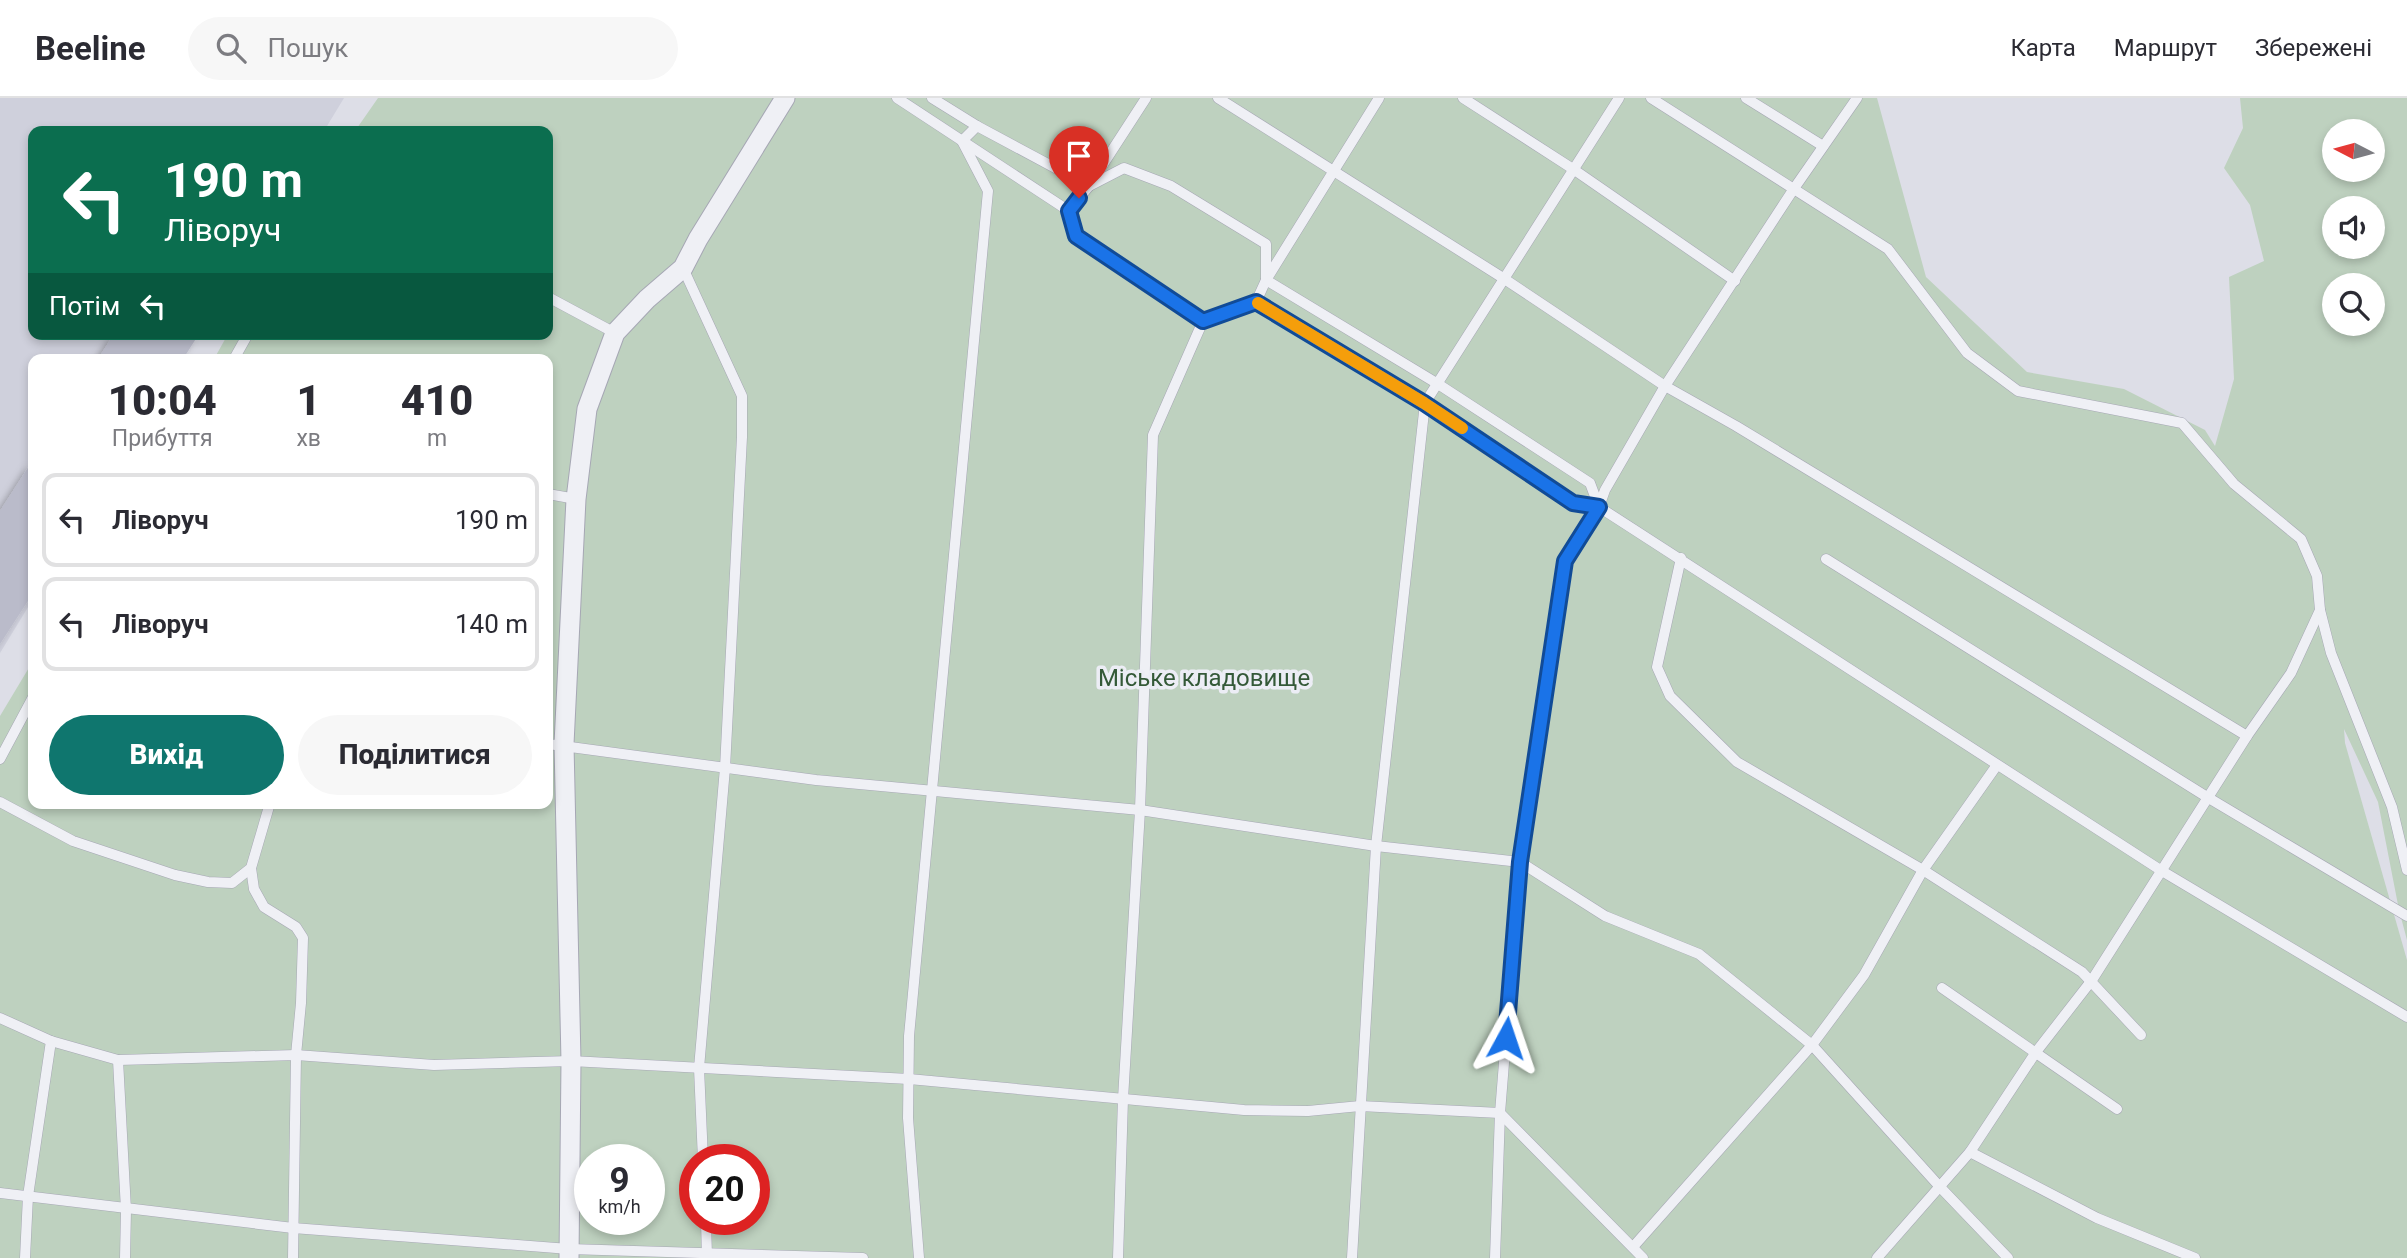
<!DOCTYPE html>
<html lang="uk">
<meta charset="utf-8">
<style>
body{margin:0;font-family:Roboto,sans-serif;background:#f7f7f7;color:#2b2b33;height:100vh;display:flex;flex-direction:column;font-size:26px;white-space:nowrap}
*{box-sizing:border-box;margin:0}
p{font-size:23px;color:#7c7c81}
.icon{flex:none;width:38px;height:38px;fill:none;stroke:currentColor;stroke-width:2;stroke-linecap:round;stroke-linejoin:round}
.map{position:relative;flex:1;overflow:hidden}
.sheet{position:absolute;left:28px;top:256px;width:525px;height:455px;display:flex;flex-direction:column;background:#fff;border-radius:14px;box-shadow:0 4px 10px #0003}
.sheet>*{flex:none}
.top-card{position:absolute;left:28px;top:28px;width:525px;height:214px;border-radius:14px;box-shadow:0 4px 10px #0003;background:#0b6e4f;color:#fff;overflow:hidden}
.needle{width:46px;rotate:276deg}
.buttons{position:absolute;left:2322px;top:21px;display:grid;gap:14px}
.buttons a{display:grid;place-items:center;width:63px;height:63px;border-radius:50%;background:#fff;box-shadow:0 4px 10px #0003;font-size:35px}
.speed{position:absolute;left:574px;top:1046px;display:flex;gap:14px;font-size:35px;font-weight:700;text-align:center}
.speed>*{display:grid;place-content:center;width:91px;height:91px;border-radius:50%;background:#fff;box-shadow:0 4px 10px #0003;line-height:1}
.speed small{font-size:18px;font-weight:400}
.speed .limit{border:10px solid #d22;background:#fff;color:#111}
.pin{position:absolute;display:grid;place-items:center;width:60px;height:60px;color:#fff;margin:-72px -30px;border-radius:50% 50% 50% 0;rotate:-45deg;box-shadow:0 0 7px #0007}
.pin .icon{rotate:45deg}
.me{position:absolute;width:77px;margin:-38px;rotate:5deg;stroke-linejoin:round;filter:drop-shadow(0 0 5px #0008)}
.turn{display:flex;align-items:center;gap:24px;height:147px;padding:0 21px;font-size:32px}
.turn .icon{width:91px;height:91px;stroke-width:2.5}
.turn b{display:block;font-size:49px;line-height:60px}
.then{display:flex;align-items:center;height:66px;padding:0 21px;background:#0003;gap:14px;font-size:26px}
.eta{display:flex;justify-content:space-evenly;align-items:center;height:119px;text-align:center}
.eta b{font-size:42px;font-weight:800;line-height:49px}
.cta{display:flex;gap:14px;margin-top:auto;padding:14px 21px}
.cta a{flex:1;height:80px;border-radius:42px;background:#0f766e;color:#fff;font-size:28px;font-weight:800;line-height:80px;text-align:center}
.cta a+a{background:#f7f7f7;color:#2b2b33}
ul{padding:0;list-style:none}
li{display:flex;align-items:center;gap:21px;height:94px;margin:0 14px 10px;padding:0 7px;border:4px solid #e1e1e2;border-radius:14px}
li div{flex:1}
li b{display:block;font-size:26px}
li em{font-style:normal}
header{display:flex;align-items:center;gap:42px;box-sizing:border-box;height:98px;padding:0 35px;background:#fff;border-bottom:2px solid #e1e1e2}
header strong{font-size:33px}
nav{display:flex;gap:38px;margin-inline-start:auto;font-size:24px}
.search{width:490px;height:63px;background:#f7f7f7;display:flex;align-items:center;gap:18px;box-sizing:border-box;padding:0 24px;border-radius:38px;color:#7c7c81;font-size:26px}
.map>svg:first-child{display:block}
</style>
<header>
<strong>Beeline</strong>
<div class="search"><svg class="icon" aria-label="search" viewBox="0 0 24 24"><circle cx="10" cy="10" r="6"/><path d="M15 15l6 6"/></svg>Пошук</div>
<nav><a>Карта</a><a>Маршрут</a><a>Збережені</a></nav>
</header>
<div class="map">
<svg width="2407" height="1160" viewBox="0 0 2407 1160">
<defs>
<filter id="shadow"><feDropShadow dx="-6" dy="6" stdDeviation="3.5" flood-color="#0004"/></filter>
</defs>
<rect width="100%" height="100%" fill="#dddee7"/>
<!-- built -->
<path fill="#cfd0dc" d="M0,0H344L324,33H33V236H198L182,261H33V501L0,555Z"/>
<!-- green -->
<path fill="#bed1bf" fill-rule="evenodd" d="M378,0H1877L1926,179L2027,274L2124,291L2205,332L2215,348L2234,281L2229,179L2264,163L2250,107L2224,70L2243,30L2240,0H2407V842L2399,812L2378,704L2344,631L2345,645L2407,862V1160H0V618L33,563V705H548V261H214L228,236H548V33H355ZM2334,33H2373V72H2334ZM2334,110H2373V149H2334ZM2334,187H2373V226H2334ZM590,1062H649V1122H590ZM695,1062H754V1122H695Z"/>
<!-- building -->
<g fill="#babbca" filter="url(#shadow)">
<path d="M114,236H199L183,261H98Z"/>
<path d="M33,362V495L0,546V413Z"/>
</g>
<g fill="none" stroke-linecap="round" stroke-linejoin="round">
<!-- service casing -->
<g stroke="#a6a7b4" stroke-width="11">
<g id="service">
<path d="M897,0L1069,113L1076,138L1203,223L1256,204L1425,305L1573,405L1599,409L2162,773L2407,919"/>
<path d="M932,0L977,28L1089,88L1124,70L1171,88L1266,146V182L1438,286L1590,385L1599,409"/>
<path d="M1218,0L1503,180L1665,288L1736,328L2247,638"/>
<path d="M1463,0L1573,71L1735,183"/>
<path d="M1651,0L1888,151L1967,255L2018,293L2182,325L2234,386L2301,441L2317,478L2320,512L2291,575L2247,638L2092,882L2036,954L1970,1054L1877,1160"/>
<path d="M1746,0L1823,48"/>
<path d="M1069,113L1089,88L1146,0"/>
<path d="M683,170L742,298V339L725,670L699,970L703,1062"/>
<path d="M548,199L615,235"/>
<path d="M1256,204L1266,182L1379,0"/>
<path d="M234,261L248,236"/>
<path d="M548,396L576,401"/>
<path d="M1681,460L1657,569L1670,598L1737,664L1923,772L2082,874L2141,937"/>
<path d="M1826,461L2207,699L2407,818"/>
<path d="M2320,512L2331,555L2392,709L2407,772"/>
<path d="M548,646L816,682L1140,712L1376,748L1520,764L1605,818L1699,856L1812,947L1940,1089L2008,1160"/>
<path d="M0,661L33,599"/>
<path d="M0,704L73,743L175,777L208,784L232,785L251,770L270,705"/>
<path d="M251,770L254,791L264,809L296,829L303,840L301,905L296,957L293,1160"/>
<path d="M1942,890L2117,1011"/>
<path d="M0,920L51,943L118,962L296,957L434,967L571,963L909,981L1244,1012L1308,1013L1360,1008L1500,1015L1643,1160"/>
<path d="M118,962L126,1112L125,1160"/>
<path d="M1970,1054L2097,1120L2195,1160"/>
<path d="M0,1095L293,1130L569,1151L863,1160"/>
<path d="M706,1122L707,1160"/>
<path d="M1633,1149L1812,947L1864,877L1923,772L1997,667"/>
<path d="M25,1160L28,1098L51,943"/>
<path d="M919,1160L908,1020L909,938L988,93L962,43L977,28"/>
<path d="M1118,1160L1123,1001L1140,712L1153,337L1203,223"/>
<path d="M1352,1160L1376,748L1425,305L1619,0"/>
<path d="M1495,1160L1500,1015L1520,764L1565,463L1599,409L1605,392L1665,288L1793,92L1857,0"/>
</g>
</g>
<!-- minor casing -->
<g stroke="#a6a7b4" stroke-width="21">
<path id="minor" d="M569,1160L571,963L564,646L576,401L587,311L615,235L647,201L683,170L698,141L785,0"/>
</g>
<!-- service -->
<use href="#service" stroke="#eff0f5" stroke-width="10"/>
<!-- minor -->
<use href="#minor" stroke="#eff0f5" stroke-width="19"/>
</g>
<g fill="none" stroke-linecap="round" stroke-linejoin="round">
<!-- route casing -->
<g stroke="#114b97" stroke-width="18">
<path id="route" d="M1079,100L1069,113L1076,138L1203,223L1256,204L1424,305L1573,405L1599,409L1565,463L1520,764L1506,940"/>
</g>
<!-- route -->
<use href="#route" stroke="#1a73e8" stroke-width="12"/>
<!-- slow -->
<path stroke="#f59e0b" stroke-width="12" d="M1258,205L1424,305L1462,330"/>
</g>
<g text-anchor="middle" stroke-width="7" stroke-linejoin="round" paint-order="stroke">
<!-- park labels -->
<g font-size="24" fill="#345938" stroke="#ecedf5">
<text x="1204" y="588">Міське кладовище</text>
</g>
</g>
</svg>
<div class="buttons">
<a><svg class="needle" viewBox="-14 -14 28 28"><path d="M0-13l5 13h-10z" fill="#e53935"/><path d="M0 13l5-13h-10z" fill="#7c7c81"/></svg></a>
<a><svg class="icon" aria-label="sound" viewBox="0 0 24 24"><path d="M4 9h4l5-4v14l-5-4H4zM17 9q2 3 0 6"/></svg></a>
<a><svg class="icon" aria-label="search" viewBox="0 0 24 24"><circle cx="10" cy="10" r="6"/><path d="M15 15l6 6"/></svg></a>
</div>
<div class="speed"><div>9<small>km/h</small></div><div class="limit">20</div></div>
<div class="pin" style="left:1079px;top:100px;background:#d93025"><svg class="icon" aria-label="arrive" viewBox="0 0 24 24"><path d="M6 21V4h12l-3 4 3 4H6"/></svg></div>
<svg class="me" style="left:1506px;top:940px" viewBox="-20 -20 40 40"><path d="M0-17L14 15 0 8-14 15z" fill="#1a73e8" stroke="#fff" stroke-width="4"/></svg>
<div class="top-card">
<div class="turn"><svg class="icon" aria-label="left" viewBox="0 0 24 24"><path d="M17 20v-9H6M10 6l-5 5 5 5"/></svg><div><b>190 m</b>Ліворуч</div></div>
<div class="then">Потім<svg class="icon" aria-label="left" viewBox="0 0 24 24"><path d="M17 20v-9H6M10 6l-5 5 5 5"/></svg></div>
</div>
<section class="sheet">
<div class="eta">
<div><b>10:04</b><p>Прибуття</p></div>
<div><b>1</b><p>хв</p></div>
<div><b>410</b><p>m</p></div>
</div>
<ul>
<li><svg class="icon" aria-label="left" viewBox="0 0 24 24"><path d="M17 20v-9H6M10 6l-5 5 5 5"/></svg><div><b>Ліворуч</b></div><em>190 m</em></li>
<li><svg class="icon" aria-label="left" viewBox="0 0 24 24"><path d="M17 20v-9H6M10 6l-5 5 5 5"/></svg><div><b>Ліворуч</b></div><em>140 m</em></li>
</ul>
<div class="cta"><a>Вихід</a><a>Поділитися</a></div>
</section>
</div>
